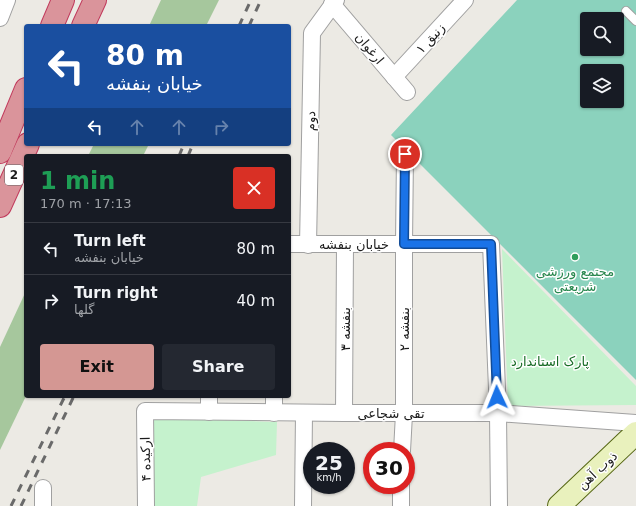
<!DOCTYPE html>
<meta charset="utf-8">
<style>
body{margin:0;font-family:"DejaVu Sans",Cairo,sans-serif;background:#242831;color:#f1f3f6;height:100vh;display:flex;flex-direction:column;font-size:15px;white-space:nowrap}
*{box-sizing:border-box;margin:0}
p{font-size:13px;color:#9ea1a6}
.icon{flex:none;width:22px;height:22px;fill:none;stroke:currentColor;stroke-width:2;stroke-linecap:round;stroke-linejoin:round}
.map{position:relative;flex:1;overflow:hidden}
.details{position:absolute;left:24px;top:154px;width:267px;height:244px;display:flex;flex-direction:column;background:#171b24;border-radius:4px;box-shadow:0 1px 3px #0004}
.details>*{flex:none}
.top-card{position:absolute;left:24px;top:24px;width:267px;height:122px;border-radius:4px;box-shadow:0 1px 3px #0004;background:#1a4fa0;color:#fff;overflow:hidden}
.tools{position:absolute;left:580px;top:12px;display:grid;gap:8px}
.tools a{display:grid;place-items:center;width:44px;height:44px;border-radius:4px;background:#171b24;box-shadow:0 1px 3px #0004;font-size:20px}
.speed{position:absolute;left:303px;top:442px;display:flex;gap:8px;font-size:20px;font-weight:700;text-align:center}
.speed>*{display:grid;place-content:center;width:52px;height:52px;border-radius:50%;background:#171b24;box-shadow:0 1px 3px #0004;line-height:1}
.speed small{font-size:10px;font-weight:400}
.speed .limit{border:6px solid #d22;background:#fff;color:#111}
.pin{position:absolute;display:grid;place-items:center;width:34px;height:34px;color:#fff;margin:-17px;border:2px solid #fff;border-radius:50%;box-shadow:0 1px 4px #0007}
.me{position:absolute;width:44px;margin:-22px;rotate:358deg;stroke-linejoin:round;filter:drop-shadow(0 0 3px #0008)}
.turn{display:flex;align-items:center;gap:14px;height:84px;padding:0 16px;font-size:18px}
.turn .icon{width:52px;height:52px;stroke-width:2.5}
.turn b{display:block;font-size:28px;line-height:34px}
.lanes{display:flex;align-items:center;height:38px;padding:0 16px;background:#0003;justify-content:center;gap:20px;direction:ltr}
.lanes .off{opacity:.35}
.round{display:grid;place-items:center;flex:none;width:42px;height:42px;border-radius:4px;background:#242831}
.head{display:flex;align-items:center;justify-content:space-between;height:68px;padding:0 16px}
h1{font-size:24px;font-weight:700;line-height:30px;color:#1e9e55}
.primary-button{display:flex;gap:8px;margin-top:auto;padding:8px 16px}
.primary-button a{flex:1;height:46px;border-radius:4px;background:#d49793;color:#111;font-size:16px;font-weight:700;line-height:46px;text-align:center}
.primary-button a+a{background:#242831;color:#f1f3f6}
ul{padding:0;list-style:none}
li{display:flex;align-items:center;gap:12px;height:52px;padding:0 16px;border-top:1px solid #363941}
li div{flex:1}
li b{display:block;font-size:15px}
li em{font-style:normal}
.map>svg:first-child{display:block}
</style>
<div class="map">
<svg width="636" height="506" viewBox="0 0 636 506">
<rect width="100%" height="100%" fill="#eceae4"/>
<!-- forest -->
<g fill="#a6c79d">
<path d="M161,0H219L206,26H149Z"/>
<path d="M94,144H149L143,156H88Z"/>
<path d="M26,291V396L0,450V347Z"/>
</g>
<!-- park -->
<g fill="#c5f2cd">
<path d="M502,249L636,386V405L508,406Z"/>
<path d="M152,418L277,422L276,455L201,477L197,506H154Z"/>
</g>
<!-- pitch -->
<path fill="#8bd2bd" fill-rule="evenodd" d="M517,0H636V380L391,135ZM587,19H617V49H587ZM587,71H617V101H587Z"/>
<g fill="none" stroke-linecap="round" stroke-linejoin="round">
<!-- lane casing -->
<g stroke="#a0a0a0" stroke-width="10">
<path id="lane" d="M626,11L636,21"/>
</g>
<!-- street casing -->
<g stroke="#a0a0a0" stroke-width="18">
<g id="street">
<path d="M332,4L407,92"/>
<path d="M0,18L7,0"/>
<path d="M394,77L465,0"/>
<path d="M289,244H491L498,413L499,506"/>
<path d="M308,245L312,33L336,0"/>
<path d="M209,396V412"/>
<path d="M274,413V396"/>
<path d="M344,413L345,244"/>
<path d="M402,451L404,414V244L405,154"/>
<path d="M43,488V506"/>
<path d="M146,506L145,411L344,413H498L636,423"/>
<path d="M303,506L304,413"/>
<path d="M401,506V485"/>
</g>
</g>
<!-- secondary casing -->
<g stroke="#546512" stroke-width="24">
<path id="secondary" d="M559,506L636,433"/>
</g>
<!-- highway casing -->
<g stroke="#c13a5c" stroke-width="24">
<g id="highway">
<path d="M52,26L63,0"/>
<path d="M83,26L95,0"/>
<path d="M0,152L26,89"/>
<path d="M0,206L28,144"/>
</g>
</g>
<!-- lane -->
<use href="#lane" stroke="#fff" stroke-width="8"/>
<!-- street -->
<use href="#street" stroke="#fff" stroke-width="16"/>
<!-- secondary -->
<use href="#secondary" stroke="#e9f1bd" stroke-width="22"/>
<!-- highway -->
<use href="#highway" stroke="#da949b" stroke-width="22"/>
<!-- rail -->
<g stroke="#6a6a6a" stroke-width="3" stroke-dasharray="8 8" stroke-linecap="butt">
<path d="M239,26L251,0"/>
<path d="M249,26L261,0"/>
<path d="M179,156L184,144"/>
<path d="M188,156L193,144"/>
<path d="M11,506L65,396"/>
<path d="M21,506L74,396"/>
</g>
</g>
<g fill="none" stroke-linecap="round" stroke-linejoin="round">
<!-- route casing -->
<g stroke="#114b97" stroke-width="10">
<path id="route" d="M405,154L404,244H491L497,397"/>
</g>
<!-- route -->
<use href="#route" stroke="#1a73e8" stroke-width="7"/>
</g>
<!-- markers -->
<circle fill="#2e9e5b" stroke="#fff" stroke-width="1.5" cx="575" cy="257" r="4"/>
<g text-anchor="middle" stroke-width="3" stroke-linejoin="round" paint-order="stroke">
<!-- shield labels -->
<rect fill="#fff" stroke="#606060" stroke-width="1" x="5" y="165" width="18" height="20" rx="3"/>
<g font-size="12" font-weight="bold" fill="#1c1c1c">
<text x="14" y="179">2</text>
</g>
<!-- street labels -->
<g font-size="13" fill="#1c1c1c" stroke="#fff">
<text transform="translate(430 38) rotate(-47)" y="5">زنبق ۱</text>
<text transform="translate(370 48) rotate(50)" y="5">ارغوان</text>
<text transform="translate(310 121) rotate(-89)" y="5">دوم</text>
<text x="354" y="249">خیابان بنفشه</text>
<text transform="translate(345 329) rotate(-90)" y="5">بنفشه ۳</text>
<text transform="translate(404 329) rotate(-90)" y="5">بنفشه ۲</text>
<text x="391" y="418">تقی شجاعی</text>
<text transform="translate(145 459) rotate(-91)" y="5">ارکیده ۴</text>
<text transform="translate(597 470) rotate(-43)" y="5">ذوب آهن</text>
</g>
<!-- leisure labels -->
<g font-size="13" fill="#27864d" stroke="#fff">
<text x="575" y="276">مجتمع ورزشی<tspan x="575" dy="15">شریعتی</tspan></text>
</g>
<!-- park labels -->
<g font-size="13" fill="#196c27" stroke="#fff">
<text x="550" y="366">پارک استاندارد</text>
</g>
</g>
</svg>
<div class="tools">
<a><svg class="icon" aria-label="search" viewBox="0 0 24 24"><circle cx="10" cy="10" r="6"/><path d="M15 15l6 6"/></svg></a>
<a><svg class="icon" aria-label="layers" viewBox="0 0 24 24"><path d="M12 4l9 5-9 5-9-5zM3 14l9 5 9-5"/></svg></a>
</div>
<div class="speed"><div>25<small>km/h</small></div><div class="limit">30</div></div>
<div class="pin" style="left:405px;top:154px;background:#d93025"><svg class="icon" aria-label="arrive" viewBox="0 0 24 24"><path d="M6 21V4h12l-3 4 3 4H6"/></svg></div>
<svg class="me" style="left:497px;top:397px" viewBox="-20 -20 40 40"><path d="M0-17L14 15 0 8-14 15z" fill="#1a73e8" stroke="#fff" stroke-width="4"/></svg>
<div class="top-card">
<div class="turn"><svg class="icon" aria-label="left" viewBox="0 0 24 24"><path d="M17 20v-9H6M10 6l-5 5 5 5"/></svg><div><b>80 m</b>خیابان بنفشه</div></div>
<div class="lanes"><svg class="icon" aria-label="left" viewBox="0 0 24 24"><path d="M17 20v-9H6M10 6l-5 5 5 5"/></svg><svg class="icon off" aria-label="ahead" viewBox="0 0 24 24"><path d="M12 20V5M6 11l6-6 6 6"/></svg><svg class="icon off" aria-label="ahead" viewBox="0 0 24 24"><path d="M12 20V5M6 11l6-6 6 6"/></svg><svg class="icon off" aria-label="right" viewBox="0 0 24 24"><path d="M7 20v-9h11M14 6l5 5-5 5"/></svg></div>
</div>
<section class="details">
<div class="head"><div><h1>1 min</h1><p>170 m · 17:13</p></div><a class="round" style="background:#d93025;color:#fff"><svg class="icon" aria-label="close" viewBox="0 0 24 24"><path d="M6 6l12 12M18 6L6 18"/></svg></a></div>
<ul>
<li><svg class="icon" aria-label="left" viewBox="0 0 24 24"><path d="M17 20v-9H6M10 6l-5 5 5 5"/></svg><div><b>Turn left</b><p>خیابان بنفشه</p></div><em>80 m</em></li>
<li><svg class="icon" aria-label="right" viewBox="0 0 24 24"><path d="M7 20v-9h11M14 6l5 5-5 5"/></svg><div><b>Turn right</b><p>گلها</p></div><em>40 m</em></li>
</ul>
<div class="primary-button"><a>Exit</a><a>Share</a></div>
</section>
</div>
